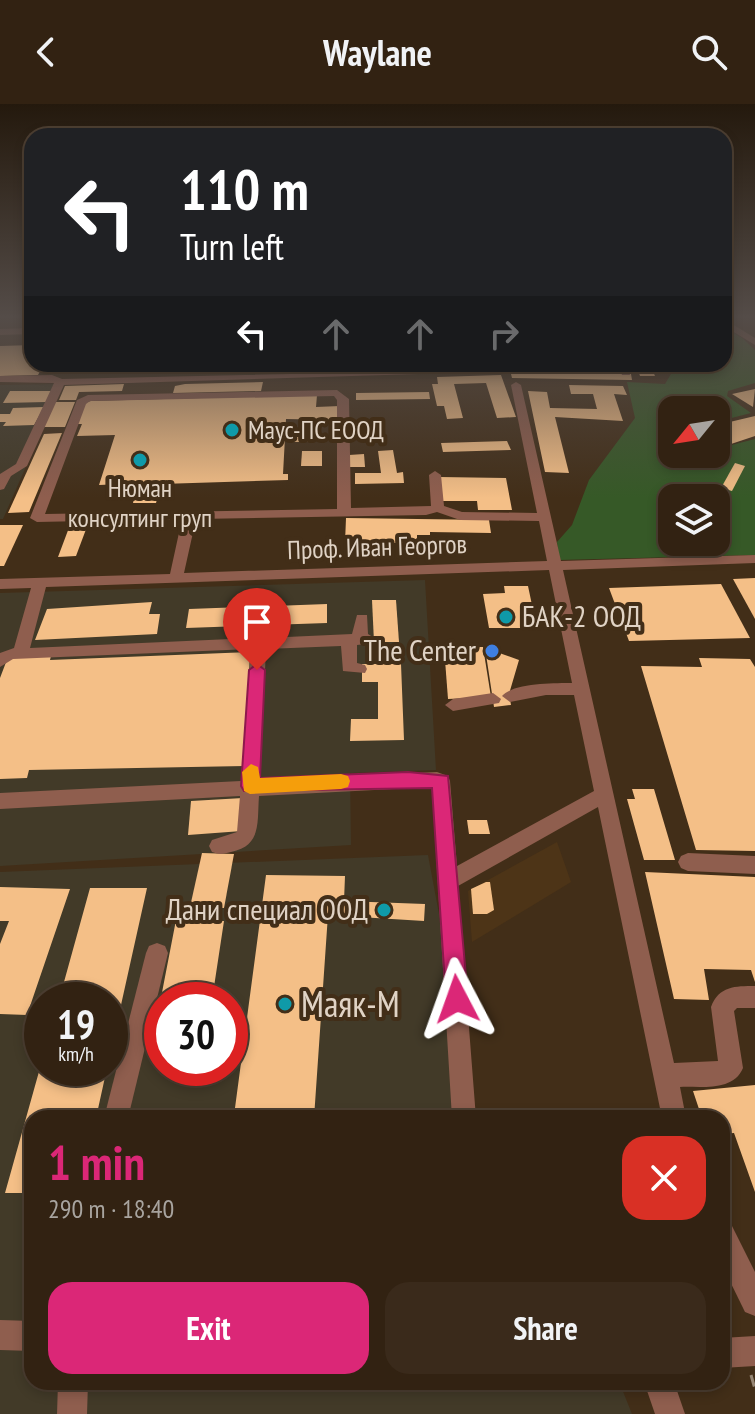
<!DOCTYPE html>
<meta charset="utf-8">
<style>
body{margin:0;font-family:"PT Sans Narrow",sans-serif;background:#3a2a1b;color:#f1f3f6;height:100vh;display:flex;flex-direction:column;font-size:30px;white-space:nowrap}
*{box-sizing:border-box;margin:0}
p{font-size:26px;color:#a8a49f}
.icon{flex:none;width:44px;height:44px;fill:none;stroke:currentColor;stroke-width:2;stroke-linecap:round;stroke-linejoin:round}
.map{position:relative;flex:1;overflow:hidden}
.drawer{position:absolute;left:24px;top:1006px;width:706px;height:280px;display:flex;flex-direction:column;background:#322212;border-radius:24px;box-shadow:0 4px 12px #0003,0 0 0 2px #4d3f32}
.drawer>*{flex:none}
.banner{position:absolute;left:24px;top:24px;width:708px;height:244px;border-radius:24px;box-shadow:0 4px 12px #0003,0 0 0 2px #4d3f32;background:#202124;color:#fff;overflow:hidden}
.needle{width:52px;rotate:240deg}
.buttons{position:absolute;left:658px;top:292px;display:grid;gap:16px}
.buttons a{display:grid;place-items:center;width:72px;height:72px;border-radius:16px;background:#322212;box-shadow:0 4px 12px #0003,0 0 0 2px #4d3f32;font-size:40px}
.speed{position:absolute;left:24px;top:878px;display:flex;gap:16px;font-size:40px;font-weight:700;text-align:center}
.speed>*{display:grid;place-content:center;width:104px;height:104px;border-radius:50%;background:#322212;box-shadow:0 4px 12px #0003,0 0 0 2px #4d3f32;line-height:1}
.speed small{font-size:20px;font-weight:400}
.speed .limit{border:12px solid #d22;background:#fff;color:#111}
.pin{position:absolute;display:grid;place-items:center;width:68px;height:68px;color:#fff;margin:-82px -34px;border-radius:50% 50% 50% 0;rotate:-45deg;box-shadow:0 0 8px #0007}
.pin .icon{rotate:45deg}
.me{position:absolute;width:88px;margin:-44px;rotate:356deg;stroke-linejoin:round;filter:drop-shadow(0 0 6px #0008)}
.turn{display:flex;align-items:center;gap:28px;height:168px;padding:0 24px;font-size:36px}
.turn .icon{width:104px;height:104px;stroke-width:2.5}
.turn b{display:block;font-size:56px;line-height:68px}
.lanes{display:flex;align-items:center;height:76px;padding:0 24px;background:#0003;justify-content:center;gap:40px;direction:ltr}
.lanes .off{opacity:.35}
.round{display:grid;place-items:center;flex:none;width:84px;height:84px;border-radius:24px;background:#3a2a1b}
.head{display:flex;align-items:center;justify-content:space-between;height:136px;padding:0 24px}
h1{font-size:48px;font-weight:700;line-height:60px;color:#db2777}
.cta{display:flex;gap:16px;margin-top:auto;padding:16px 24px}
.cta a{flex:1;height:92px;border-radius:24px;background:#db2777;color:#fff;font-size:32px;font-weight:700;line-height:92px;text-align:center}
.cta a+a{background:#3a2a1b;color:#f1f3f6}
header{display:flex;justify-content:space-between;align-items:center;height:104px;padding:0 24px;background:#322212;font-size:36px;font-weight:700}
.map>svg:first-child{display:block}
</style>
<header><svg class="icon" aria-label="back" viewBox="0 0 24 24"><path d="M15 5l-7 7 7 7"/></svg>Waylane<svg class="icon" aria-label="search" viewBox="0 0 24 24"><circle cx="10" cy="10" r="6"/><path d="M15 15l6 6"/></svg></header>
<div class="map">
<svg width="755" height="1310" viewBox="0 0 755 1310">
<rect width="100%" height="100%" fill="#422e18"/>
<!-- built -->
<path fill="#4d3417" d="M557,738L571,778L472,838L468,787Z"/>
<!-- industrial -->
<g fill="#423a28" fill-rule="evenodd">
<path d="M62,280L3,415H0V281Z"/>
<path d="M425,476L436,666L350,669L351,741L0,762V489Z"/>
<path d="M428,751L477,1014H32V1278H613L622,1285L632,1310H0V768ZM42,896H110V964H42ZM162,896H230V964H162Z"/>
</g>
<!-- green -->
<path fill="#365927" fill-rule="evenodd" d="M724,224L742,234L755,246V279L728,287L727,292L751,309L716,318V306H672V350H716V345L755,335V451L559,456L557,438L572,421L589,376L635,314L627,278L665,280L677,260H724ZM672,394H716V438H672Z"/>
<!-- building -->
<g fill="#f4bf87">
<path d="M32,241V260H44L38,271L0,272V242Z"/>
<path d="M75,260H298V265L71,270Z"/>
<path d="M322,260H416V263L322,264Z"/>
<path d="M535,260H578L579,263V267L536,266Z"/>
<path d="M603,260H621L624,270H631L632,276L512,274L511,270H606Z"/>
<path d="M636,260H650L655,272H640Z"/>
<path d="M501,271L516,313L497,314L486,279L454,280L463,314L447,315L444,302H437L432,280H438L437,273Z"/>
<path d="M263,278L261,287L173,289L175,282L185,280Z"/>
<path d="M124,280L122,287L79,288L76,296H59L65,282Z"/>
<path d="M569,281L623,282L627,291L614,290L623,317L555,313L569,369L545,368L528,287L547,288L550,304L597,305L593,290H571Z"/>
<path d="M755,285L753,303L732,290Z"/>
<path d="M10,287H52L46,298L3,299Z"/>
<path d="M429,288L430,295L356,296V289Z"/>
<path d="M317,291L316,303L340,302V316L286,315L283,370H288V376L161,380L156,399H133L135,391L117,392L121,380L99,381L115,331L77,332L82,320H74L84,299L91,297Z"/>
<path d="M55,298H75L65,323H43Z"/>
<path d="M44,303L34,321L3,322L6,318H0V310H10L13,304Z"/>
<path d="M755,312V332L716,345V335L732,331L717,321Z"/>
<path d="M308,325V338H294L295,326Z"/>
<path d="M62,329L29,408L8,409L44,330Z"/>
<path d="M507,337L511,346L443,348L441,339Z"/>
<path d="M393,346L397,369L403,368L404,379L355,380V369H381L378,347Z"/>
<path d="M302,347H322V362H301Z"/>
<path d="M364,350L365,363H350L349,351Z"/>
<path d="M735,359L745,362L732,387L721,384Z"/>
<path d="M440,373L506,374L512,406H478L477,397H442Z"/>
<path d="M346,414L489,416L491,429L430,428V431H417V436H407V439H345Z"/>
<path d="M88,420L76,452L58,453L70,421Z"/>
<path d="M0,421H23L4,462H0Z"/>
<path d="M755,474V515L733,475Z"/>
<path d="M721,480L750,534L629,537L609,484Z"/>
<path d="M504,482H528L532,501H524L528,524H489L483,490L505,489Z"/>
<path d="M372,496H396L399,538H374Z"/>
<path d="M152,498L149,510H160L157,530L35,536L47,505Z"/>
<path d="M327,500V519L186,524L189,505Z"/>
<path d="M444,543H483L491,593L448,595Z"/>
<path d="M485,544L519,556L509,590L511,601L494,603Z"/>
<path d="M250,548L245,662L29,666L27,674L0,675V574L8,553L51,552L50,556Z"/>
<path d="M699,554L750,555L755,563V747L696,746L641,562L702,563Z"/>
<path d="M362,560H401L404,636L350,637L351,615H378V578H362Z"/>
<path d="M632,685H654L675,756H644L627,695H635Z"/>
<path d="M243,694L242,727L188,731L191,697Z"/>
<path d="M467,716H487L490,730H469Z"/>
<path d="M202,749L234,750L224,804L190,803Z"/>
<path d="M645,768L755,773V878L751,866L704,865L709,896L674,895Z"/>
<path d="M266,771L345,772L344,797L425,800L424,817L343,812L344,797L329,796L314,1014H129L131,1004H235Z"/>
<path d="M486,778H490L494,806L487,810H473L471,785Z"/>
<path d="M0,783L70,785L27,911L0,910V840L9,817H0Z"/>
<path d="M90,784H147L111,946L110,896H59Z"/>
<path d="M176,816L224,817L212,896H162V904H159Z"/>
<path d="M40,964H107L96,1014H32V1089H5Z"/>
<path d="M755,981V1088L734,1029L722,1030V1014H702L693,987Z"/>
</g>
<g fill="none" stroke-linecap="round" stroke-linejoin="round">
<!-- path -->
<path stroke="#968674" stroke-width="3" stroke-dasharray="12 6" stroke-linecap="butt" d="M751,1271L755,1285"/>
<!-- minor -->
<g fill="#8f5e4e" fill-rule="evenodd">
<path d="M724,215L755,234V241L724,222Z"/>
<path d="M32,224V230L0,231V225Z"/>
<path d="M486,260H499L484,268L64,281L27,362L11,372L4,385L0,386V370L16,360L54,279L0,278V272L52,271L62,275L291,270L309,266Z"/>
<path d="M584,260H594L595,270H587Z"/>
<path d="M617,260H627L630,271H622Z"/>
<path d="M516,278L521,281L561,457L755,451V459L563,466L674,959L718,957L711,903C719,882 735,882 755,882V904H737L734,907L743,964C733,988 701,982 680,983L686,1014H662L598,703L458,782L476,1014H452L432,683L259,692C257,718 262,742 231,748C223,750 220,751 212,748L209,742L212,736L237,728L240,692L0,705V689L241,677L251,545L13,555L0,563V549L14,544L31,484L0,485V475L170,470L182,415L37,418L30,414L77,296L88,291L337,286L349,295L351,404L431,402L429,371L435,367L441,371L444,402L462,408L537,409L511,281ZM334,292L337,296V405L45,410L86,300L90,297ZM437,408L460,416L539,417L547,457L184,469L196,415L426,411ZM549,466L572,579C554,579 513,579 502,592L510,598L546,591H574L594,687L457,762L450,677L448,672L437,668L260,676L266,545L341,542L343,567L365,569L367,565L365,561L357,559V541L374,539L376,535L368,530L367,511H357L352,530L265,534L259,532L253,534L30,544L46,483Z"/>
<path d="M493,589L501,595L499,599L453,607L445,601L453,595Z"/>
<path d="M688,749L755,752V770L688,767L681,764L678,758L681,752Z"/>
<path d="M157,839L165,842L168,849L128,1014H104L146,849L149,842Z"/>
<path d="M722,1118L732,1122L755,1168V1212L745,1208L722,1161Z"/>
<path d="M0,1216L32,1217V1247L0,1246Z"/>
<path d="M755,1232V1262L722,1264V1234Z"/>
<path d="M58,1278H88L87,1310H57Z"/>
<path d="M644,1278H674L685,1310H655Z"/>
</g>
</g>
<!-- sky -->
<linearGradient id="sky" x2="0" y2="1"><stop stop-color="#24190d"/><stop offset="0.54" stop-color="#544c48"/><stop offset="1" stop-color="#544c48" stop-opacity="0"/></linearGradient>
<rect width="755" height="394" fill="url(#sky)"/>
<!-- route -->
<path fill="#db2777" stroke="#8e194d" stroke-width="2" d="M257,560L265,566L260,674L408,668L448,672L468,895L465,903L457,906L449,903L446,895L432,684L244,687L241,682L249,566Z"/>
<!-- slow -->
<path fill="#f59e0b" d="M251,660L258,663L260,674L341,670L348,672L350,677L348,683L341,685L250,690L244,687L242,668Z"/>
<!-- markers -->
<g fill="#0f9aa8" stroke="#422e18" stroke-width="3">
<circle cx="232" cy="326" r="8"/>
<circle cx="140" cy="356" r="8"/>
<circle cx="506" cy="513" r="8"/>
<circle cx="384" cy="806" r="8"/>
<circle cx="285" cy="900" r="8"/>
</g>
<circle fill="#3f7fe0" stroke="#422e18" stroke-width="3" cx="492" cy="547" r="8"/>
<g text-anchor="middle" stroke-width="8" stroke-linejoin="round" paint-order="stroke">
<!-- far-poi labels -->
<g font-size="26" fill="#e0d3c5" stroke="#422e18" text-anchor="start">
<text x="248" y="335">Маус-ПС ЕООД</text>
<text x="140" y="393" text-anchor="middle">Нюман<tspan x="140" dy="30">консултинг груп</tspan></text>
</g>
<!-- far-street labels -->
<g font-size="26" fill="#e0d3c5" stroke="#422e18">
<text transform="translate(377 443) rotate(-2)" y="9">Проф. Иван Георгов</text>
</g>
<!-- poi labels -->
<g font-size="30" fill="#e0d3c5" stroke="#422e18" text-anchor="end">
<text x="522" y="523" text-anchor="start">БАК-2 ООД</text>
<text x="476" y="557">The Center</text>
<text x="368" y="816">Дани специал ООД</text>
</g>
<!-- near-poi labels -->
<g font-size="36" fill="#e0d3c5" stroke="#422e18" text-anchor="start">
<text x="301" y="913">Маяк-М</text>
</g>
</g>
</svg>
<div class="buttons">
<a><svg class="needle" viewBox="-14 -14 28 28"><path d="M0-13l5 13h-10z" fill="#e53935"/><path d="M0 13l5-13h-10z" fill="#a8a49f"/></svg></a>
<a><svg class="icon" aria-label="layers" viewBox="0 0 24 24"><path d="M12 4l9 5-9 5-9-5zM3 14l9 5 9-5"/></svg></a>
</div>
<div class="speed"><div>19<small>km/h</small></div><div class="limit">30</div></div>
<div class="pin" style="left:257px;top:566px;background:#d93025"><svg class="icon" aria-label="arrive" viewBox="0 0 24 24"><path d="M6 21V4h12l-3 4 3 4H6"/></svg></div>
<svg class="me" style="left:457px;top:895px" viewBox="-20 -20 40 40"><path d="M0-17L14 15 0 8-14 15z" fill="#db2777" stroke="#fff" stroke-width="4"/></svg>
<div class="banner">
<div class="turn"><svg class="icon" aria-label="left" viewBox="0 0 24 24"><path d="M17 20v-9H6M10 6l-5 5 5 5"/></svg><div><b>110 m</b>Turn left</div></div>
<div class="lanes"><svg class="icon" aria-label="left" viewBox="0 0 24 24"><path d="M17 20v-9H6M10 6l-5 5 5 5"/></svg><svg class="icon off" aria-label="ahead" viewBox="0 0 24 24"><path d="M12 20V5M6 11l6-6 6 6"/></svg><svg class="icon off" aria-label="ahead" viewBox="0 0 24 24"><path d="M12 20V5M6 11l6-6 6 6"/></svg><svg class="icon off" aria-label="right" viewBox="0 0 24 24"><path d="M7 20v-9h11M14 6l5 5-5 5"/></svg></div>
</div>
<section class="drawer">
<div class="head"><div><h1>1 min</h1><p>290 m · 18:40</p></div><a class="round" style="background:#d93025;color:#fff"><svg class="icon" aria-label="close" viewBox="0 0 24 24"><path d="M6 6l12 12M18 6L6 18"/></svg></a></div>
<div class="cta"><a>Exit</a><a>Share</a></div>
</section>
</div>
